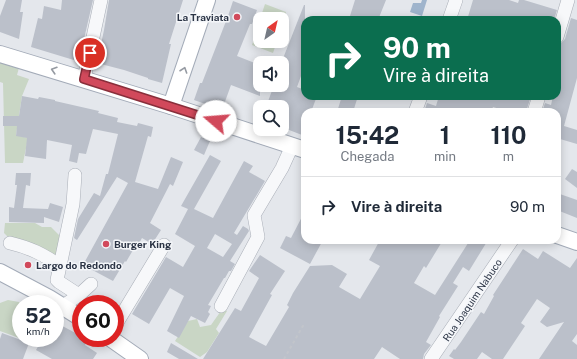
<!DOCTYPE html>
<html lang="pt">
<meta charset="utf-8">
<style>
body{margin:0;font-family:"Public Sans",sans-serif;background:#f6f6f7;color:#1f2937;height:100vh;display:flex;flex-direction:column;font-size:15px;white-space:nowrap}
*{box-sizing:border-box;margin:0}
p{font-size:13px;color:#747a83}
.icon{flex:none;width:22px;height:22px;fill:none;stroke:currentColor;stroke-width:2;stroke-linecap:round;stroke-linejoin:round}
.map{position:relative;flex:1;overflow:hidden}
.details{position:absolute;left:301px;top:108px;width:260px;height:136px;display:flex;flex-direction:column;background:#fff;border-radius:12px;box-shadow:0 2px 10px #0003}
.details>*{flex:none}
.guide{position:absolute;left:301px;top:16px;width:260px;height:84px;border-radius:12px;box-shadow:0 2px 10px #0003;background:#0b6e4f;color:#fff;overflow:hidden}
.needle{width:26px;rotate:34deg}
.fabs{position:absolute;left:253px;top:12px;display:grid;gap:8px}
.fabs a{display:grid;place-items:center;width:36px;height:36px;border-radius:8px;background:#fff;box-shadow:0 2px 10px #0003;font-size:20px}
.speed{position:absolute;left:12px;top:295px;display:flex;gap:8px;font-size:20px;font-weight:700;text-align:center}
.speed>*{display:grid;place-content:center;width:52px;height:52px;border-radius:50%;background:#fff;box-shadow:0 2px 10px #0003;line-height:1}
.speed small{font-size:10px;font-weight:400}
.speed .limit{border:6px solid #d22;background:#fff;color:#111}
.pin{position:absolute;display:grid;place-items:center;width:34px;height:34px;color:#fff;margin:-17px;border:2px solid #fff;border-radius:50%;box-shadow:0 1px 4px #0007}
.me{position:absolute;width:44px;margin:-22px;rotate:288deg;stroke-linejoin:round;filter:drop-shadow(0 0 3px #0008)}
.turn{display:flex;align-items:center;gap:14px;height:84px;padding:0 16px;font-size:18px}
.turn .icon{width:52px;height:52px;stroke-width:2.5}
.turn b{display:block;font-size:28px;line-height:34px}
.eta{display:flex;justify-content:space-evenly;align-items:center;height:68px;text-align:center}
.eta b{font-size:24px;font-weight:700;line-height:28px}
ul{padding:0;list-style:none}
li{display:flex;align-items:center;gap:12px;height:60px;padding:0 16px;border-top:1px solid #e0e1e3}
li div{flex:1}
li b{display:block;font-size:15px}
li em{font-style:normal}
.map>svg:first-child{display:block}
</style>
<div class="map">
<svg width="577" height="359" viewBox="0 0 577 359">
<rect width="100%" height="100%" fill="#e4e7ec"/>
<!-- green -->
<g fill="#c9d6c5">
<path d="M265,4L286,12L282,25V19H260Z"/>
<path d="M260,20V41H277L273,53L252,45Z"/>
<path d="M0,57L20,64L17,75L29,79L22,96L16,135L28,138L23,163H5L3,83L0,82Z"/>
<path d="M5,223H35L42,227H51L63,239L58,258L8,237L4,233Z"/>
<path d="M8,300L30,304H21V338H35L33,343L0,331V303Z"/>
<path d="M223,308L227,311L216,329L219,333L207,352L200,357L175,341L188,321L197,319L200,327L211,325Z"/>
</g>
<!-- water -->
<path fill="#9fb4cc" d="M422,0H427L422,16L410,12L413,3H421Z"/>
<!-- building -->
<g fill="#bbc0ca" fill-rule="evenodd">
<path d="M6,0H22L20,12H23L19,39L0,32V16Z"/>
<path d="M62,0H93L84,39L77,61L31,47L38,18L42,19L44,6L61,10Z"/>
<path d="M109,0H183L169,44H171L162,83L148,79V78L124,70L97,63L104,30Z"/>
<path d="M355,0H386L378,20H364L350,16Z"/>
<path d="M473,0H509L518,3L519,0H524L557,10L554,20H467Z"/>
<path d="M233,1L257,10L252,24H250L237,56L260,65V96L231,85L222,110L194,100L200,83H202L228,16Z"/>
<path d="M304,5H305V65L297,87L305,90V96H317L311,112H305V128L302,135L284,128L287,119L282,117V107H266L274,85H282V61Z"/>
<path d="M571,18L577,20V78L564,126L577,130V144L560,139V140H557V112H542L545,103L551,105L553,96L557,97V51L560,44L565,39Z"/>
<path d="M22,96L38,99L39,97L55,100V101L99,111L98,113L118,118L117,122L137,126L138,123L153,127L151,137L148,136L135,182L158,189L171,157L183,162L173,186L170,184L150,223L161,230L152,244L142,238L135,251L133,250L126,262L125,261L113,281L83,265L128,183L117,177L77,240L74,238L78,219L94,193L100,196L106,174H108L118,134L93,129L86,154L79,153L77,163L69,161L72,145L47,140L46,159L25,156L27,138L16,136L17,126H3V116H19Z"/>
<path d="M342,96H358L353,112H337Z"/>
<path d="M439,96H531L526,112H510L493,107L491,112H424L427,103L436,106Z"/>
<path d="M201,137L210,141L204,155L194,150Z"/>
<path d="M210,155L221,161L194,209L213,218L244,161L253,166L249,172L265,181L234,233L237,235L243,226L248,229L249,231L230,261L235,264L231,271H229L225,278H224L208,305L211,306L208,312L210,314L205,323L191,316L179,338L167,331L184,296L170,288L149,324L132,314L166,257L183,267L195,246L175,234L188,209L181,206ZM215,234L232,244L223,257L207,248Z"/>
<path d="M572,169L577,172V188L565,179Z"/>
<path d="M16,173H31L30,186L26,185L23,208L48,209L50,203L63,207L59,222L44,217V223L9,222V207L14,208L17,185H15Z"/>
<path d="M557,193L577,200V218L557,210Z"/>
<path d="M305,211V240H323L310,264L280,248L286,236L291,238Z"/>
<path d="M380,240H443L426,268L424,266L414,283L435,295L470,240H488L469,271L463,267L453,283L458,286L439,316L440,317L426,342L431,345L424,354L423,359H400L382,347L374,359H203L235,308L241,311L259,278L249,271L260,255L285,271L270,294L272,295L249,337L266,346L289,307L287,305L293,293L310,266L332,265L347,274L339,287L360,299L380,266L369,260Z"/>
<path d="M523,249L538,259L543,251L570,268L577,258V334L572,341L577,345V359H539L564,322L547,327L540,322L550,308L537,299L521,323L525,326L503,359H492L482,352L477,359H454L449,356L454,349L455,350L461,342L481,312L484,314L494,296L493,295Z"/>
<path d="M55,322L81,336V338L88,340L85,345L97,353L93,359H52L36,350L43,338H55Z"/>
<path d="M2,333L29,343L23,359H0V339Z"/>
<path d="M171,343L198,359H179L167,352Z"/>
</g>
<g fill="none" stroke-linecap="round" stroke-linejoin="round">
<!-- minor casing -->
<g stroke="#a9aeb7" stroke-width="14">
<g id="minor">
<path d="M449,20L456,0"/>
<path d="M557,37L568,0"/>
<path d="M84,79L101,0"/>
<path d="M415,112L421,96"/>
<path d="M534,112L539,96"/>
<path d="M75,175L73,204L57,280L59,282L79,295"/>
<path d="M10,243C31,248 42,254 59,265"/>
<path d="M63,306L79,295L91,284"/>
<path d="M221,306L258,237L254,215L282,168L292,146"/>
<path d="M115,326L164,245"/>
<path d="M431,359L512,240"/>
</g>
</g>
<!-- major casing -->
<g stroke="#a3abb8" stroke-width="18">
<g id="major">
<path d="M0,54L171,106L305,150"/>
<path d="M171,106L207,0"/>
<path d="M557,235L577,242"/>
<path d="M0,272L49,298L81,318"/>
<path d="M110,338L140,359"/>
</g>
</g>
<!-- path -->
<path stroke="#c2c5cb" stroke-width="2" stroke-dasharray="3 3" stroke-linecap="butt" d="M284,359L304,324"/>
<!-- minor -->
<use href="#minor" stroke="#f7f8fa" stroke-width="13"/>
<!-- major -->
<use href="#major" stroke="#fff" stroke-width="16"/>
</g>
<!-- one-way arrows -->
<defs><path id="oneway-chevron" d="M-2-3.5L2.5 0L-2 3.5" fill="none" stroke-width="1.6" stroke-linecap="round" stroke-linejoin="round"/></defs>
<g stroke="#959aa2">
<use href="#oneway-chevron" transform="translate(54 70) rotate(-163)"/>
<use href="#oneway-chevron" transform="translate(184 70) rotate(-71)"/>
</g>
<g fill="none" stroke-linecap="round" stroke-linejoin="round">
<!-- route casing -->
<g stroke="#882f3b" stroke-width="10">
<path id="route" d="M90,53L84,79L216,121"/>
</g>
<!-- route -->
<use href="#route" stroke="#d1495b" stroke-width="7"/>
</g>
<!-- markers -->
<g fill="#d1495b" stroke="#f4f6f9" stroke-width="1.5">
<circle cx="237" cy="17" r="4"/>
<circle cx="106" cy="244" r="4"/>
<circle cx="28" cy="265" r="4"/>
</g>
<g text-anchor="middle" stroke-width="3" stroke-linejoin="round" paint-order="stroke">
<!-- poi labels -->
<g font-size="10" font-weight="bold" fill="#2b3445" stroke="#f4f6f9" text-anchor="start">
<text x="229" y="21" text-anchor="end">La Traviata</text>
<text x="114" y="248">Burger King</text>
<text x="36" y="269">Largo do Redondo</text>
</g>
<!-- street labels -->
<g font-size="10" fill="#2b3445" stroke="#f4f6f9">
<text transform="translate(472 300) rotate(-56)" y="4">Rua Joaquim Nabuco</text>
</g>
</g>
</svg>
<div class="fabs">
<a><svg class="needle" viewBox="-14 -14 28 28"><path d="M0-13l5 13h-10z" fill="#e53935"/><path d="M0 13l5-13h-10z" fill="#747a83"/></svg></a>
<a><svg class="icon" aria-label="sound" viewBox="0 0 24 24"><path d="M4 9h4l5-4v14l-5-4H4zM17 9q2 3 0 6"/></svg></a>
<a><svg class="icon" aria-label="search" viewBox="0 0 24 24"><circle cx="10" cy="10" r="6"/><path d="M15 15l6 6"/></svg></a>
</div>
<div class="speed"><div>52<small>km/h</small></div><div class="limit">60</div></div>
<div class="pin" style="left:90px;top:53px;background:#d93025"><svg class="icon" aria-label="arrive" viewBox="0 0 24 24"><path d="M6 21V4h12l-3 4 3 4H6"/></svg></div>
<svg class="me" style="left:216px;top:121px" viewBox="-20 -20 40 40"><circle r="19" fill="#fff"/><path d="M0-13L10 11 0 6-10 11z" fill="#d1495b"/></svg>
<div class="guide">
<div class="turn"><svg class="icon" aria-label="right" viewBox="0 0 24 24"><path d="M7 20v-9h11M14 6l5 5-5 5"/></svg><div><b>90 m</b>Vire à direita</div></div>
</div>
<section class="details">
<div class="eta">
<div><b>15:42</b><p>Chegada</p></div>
<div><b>1</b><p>min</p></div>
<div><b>110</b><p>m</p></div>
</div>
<ul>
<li><svg class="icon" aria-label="right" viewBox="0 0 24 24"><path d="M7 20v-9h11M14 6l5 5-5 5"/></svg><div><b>Vire à direita</b></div><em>90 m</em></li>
</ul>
</section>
</div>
